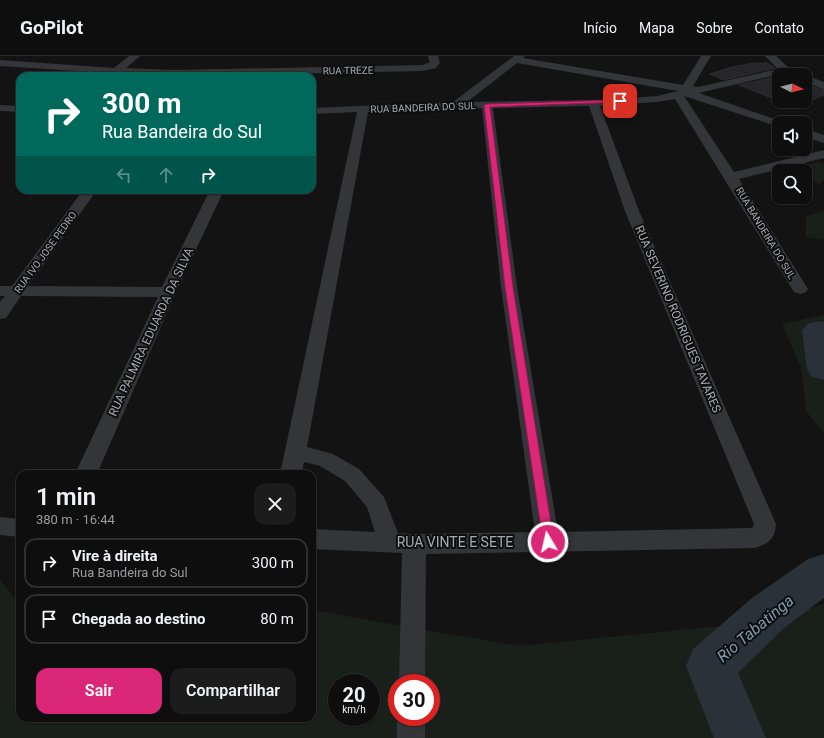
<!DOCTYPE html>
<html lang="pt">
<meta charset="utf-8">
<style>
body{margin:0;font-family:Roboto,sans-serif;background:#1c1c1d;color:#f1f3f6;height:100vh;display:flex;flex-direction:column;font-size:15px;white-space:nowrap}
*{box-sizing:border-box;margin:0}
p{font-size:13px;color:#9b9c9e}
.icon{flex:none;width:22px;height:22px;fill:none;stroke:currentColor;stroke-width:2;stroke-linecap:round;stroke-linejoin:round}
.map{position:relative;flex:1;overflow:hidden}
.sheet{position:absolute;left:16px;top:414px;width:300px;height:252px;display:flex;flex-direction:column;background:#0e0e0f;border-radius:12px;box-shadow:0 1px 3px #0004,0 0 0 1px #2e2e2f}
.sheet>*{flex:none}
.guide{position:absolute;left:16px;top:16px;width:300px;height:122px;border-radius:12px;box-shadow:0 1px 3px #0004,0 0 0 1px #2e2e2f;background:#00695c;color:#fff;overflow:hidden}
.needle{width:26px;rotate:96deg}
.buttons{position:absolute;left:772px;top:12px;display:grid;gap:8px}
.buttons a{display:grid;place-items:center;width:40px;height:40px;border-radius:8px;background:#0e0e0f;box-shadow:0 1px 3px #0004,0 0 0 1px #2e2e2f;font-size:20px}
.speed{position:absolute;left:328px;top:618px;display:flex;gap:8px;font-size:20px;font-weight:700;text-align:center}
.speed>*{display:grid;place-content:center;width:52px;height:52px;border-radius:50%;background:#0e0e0f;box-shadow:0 1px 3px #0004,0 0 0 1px #2e2e2f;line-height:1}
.speed small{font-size:10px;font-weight:400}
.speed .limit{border:6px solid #d22;background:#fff;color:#111}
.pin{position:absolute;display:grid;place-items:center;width:34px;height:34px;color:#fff;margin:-17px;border-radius:8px;box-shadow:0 2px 6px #0006}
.me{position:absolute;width:44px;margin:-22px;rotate:351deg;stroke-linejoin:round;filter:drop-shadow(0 0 3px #0008)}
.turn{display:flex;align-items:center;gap:14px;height:84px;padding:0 20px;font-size:18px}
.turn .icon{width:52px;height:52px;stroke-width:2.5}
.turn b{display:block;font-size:28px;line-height:34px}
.lanes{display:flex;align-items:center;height:38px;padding:0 20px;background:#0003;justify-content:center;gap:20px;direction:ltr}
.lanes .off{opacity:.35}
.round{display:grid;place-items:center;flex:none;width:42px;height:42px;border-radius:12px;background:#1c1c1d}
.summary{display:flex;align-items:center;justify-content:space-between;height:68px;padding:0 20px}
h1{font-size:24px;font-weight:600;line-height:30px}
.cta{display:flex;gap:8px;margin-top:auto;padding:8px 20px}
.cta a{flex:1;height:46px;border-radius:12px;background:#db2777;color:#fff;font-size:16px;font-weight:600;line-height:46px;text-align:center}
.cta a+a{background:#1c1c1d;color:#f1f3f6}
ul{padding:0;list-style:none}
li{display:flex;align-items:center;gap:12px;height:50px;margin:0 8px 6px;padding:0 12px;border:2px solid #2e2e2f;border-radius:12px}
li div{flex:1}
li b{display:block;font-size:15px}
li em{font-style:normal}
header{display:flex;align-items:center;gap:24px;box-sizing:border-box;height:56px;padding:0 20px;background:#0e0e0f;border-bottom:1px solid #2e2e2f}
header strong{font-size:19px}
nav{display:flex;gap:22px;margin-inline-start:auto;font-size:14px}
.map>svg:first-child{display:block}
</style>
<header>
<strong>GoPilot</strong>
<nav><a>Início</a><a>Mapa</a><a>Sobre</a><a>Contato</a></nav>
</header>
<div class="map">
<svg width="824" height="682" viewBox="0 0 824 682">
<rect width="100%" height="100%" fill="#131314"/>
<!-- green -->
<g fill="#191f19" fill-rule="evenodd">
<path d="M818,106L824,108V123L820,128L805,121V115H793L786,112Z"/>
<path d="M824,154V184L806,181V161Z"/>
<path d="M824,259V377L806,355L801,312L782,268Z"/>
<path d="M0,524L20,548V662H312V554L517,590L782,564L824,547V682H0ZM337,627H371V661H337ZM397,627H431V661H397Z"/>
</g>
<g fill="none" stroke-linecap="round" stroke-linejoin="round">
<!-- river -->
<g fill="#293238" fill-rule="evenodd">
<path d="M818,265L824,266V324L812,321L807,313L802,275L807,268Z"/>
<path d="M824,498V542L784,572L738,617L766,682H714L686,610L693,593L752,542L808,503Z"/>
</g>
</g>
<!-- building -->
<g fill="#262628" stroke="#2d2d30">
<path d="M753,7H767L775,12L724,24L710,18L732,11Z"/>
<path d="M779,20V45L739,29Z"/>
<path d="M805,27L824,35V39L795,51L779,45H805Z"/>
</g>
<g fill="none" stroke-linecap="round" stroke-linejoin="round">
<!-- minor -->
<g fill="#343539" fill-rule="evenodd">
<path d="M129,0H140L126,12L174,14L423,9L430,6L428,0H438L440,7L436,12L423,15L176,20L118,18L116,20H108L107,17L0,10V4L114,12Z"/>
<path d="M514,0H525L523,2L683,29L701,0H711L693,30L698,31L778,13L765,0H776L789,12L802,17L803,19H789L784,17L699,37L783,66L784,67H779V71L684,40L734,116L824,94V102L739,123L808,233L806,236L800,238L794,236L792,233L675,43L657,46L600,50L639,155L776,468C775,483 769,487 755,492L426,498L425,627H399L402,497L312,493V473L375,476L367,451L345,425L320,410L304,406L302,418H280L357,56L312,58V52L453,46ZM517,7L678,35L657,40L593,44L467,46ZM589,50L625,155L754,468L752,472L558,476L517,231L493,52ZM482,52L501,231L535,476L414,478L398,477L384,441L359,413L333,398L307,391L368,56Z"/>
<path d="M805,19L824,26V34L805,25Z"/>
<path d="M0,49L20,50V56L0,55Z"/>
<path d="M805,73L824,79V87L805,81Z"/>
<path d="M83,134H97L28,230L162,231L210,134H224L176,236L97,418H75L158,241L21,240L6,262L0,263V246L5,240H0V230H12Z"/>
<path d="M0,461L20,463V481L0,479Z"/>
<rect x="397" y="661" width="28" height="21"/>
</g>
</g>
<!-- route -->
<path fill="#db2777" stroke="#8e194d" d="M620,44H622V46L490,51L513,231L554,486L552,489L548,490L544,489L543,486L505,231L484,49L487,48Z"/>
<g text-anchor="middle" stroke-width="4" stroke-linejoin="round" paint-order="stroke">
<!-- far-street labels -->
<g font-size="10" fill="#a4aab5" stroke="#0e0e0f">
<text transform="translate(348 14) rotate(-1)" y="4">RUA TREZE</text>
<text transform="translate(423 51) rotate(-2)" y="4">RUA BANDEIRA DO SUL</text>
<text transform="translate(766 177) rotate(59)" y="4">RUA BANDEIRA DO SUL</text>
<text transform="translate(45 196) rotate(-54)" y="4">RUA IVO JOSE PEDRO</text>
</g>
<!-- street labels -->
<g font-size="12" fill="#a4aab5" stroke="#0e0e0f">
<text transform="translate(678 263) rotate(67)" y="4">RUA SEVERINO RODRIGUES TAVARES</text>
<text transform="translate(151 276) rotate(-65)" y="4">RUA PALMIRA EDUARDA DA SILVA</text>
</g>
<!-- near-street labels -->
<g font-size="14" fill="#a4aab5" stroke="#0e0e0f">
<text x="455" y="491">RUA VINTE E SETE</text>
</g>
<!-- near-water labels -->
<g font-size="16" font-style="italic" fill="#7b9ab0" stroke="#0e0e0f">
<text transform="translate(755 572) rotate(-40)" y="6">Rio Tabatinga</text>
</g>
</g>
</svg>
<div class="buttons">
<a><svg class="needle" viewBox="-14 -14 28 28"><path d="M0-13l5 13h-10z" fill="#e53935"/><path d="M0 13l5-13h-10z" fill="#9b9c9e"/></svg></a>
<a><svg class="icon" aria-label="sound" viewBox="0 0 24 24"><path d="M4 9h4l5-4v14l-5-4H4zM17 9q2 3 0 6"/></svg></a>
<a><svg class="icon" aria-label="search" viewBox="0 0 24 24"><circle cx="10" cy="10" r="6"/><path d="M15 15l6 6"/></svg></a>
</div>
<div class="speed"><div>20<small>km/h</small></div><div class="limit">30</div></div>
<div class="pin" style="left:620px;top:45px;background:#d93025"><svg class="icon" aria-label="arrive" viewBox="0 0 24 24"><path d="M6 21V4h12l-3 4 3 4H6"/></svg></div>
<svg class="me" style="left:548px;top:486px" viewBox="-20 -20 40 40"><circle r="17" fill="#db2777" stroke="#fff" stroke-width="3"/><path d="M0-11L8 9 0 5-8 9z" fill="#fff"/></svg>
<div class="guide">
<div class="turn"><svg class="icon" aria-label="right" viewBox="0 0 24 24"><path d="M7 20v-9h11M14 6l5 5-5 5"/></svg><div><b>300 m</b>Rua Bandeira do Sul</div></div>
<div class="lanes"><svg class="icon off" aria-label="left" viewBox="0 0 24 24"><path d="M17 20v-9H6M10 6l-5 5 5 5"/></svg><svg class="icon off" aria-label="ahead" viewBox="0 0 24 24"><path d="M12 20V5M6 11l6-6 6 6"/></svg><svg class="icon" aria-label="right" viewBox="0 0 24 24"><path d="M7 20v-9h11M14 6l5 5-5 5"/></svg></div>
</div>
<section class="sheet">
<div class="summary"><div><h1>1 min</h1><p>380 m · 16:44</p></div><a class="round"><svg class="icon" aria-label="close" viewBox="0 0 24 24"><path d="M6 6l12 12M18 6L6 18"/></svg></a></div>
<ul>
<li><svg class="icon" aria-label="right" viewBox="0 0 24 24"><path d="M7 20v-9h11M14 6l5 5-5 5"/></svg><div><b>Vire à direita</b><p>Rua Bandeira do Sul</p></div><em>300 m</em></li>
<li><svg class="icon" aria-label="arrive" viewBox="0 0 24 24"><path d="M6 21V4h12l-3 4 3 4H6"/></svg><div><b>Chegada ao destino</b></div><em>80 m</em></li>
</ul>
<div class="cta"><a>Sair</a><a>Compartilhar</a></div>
</section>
</div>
